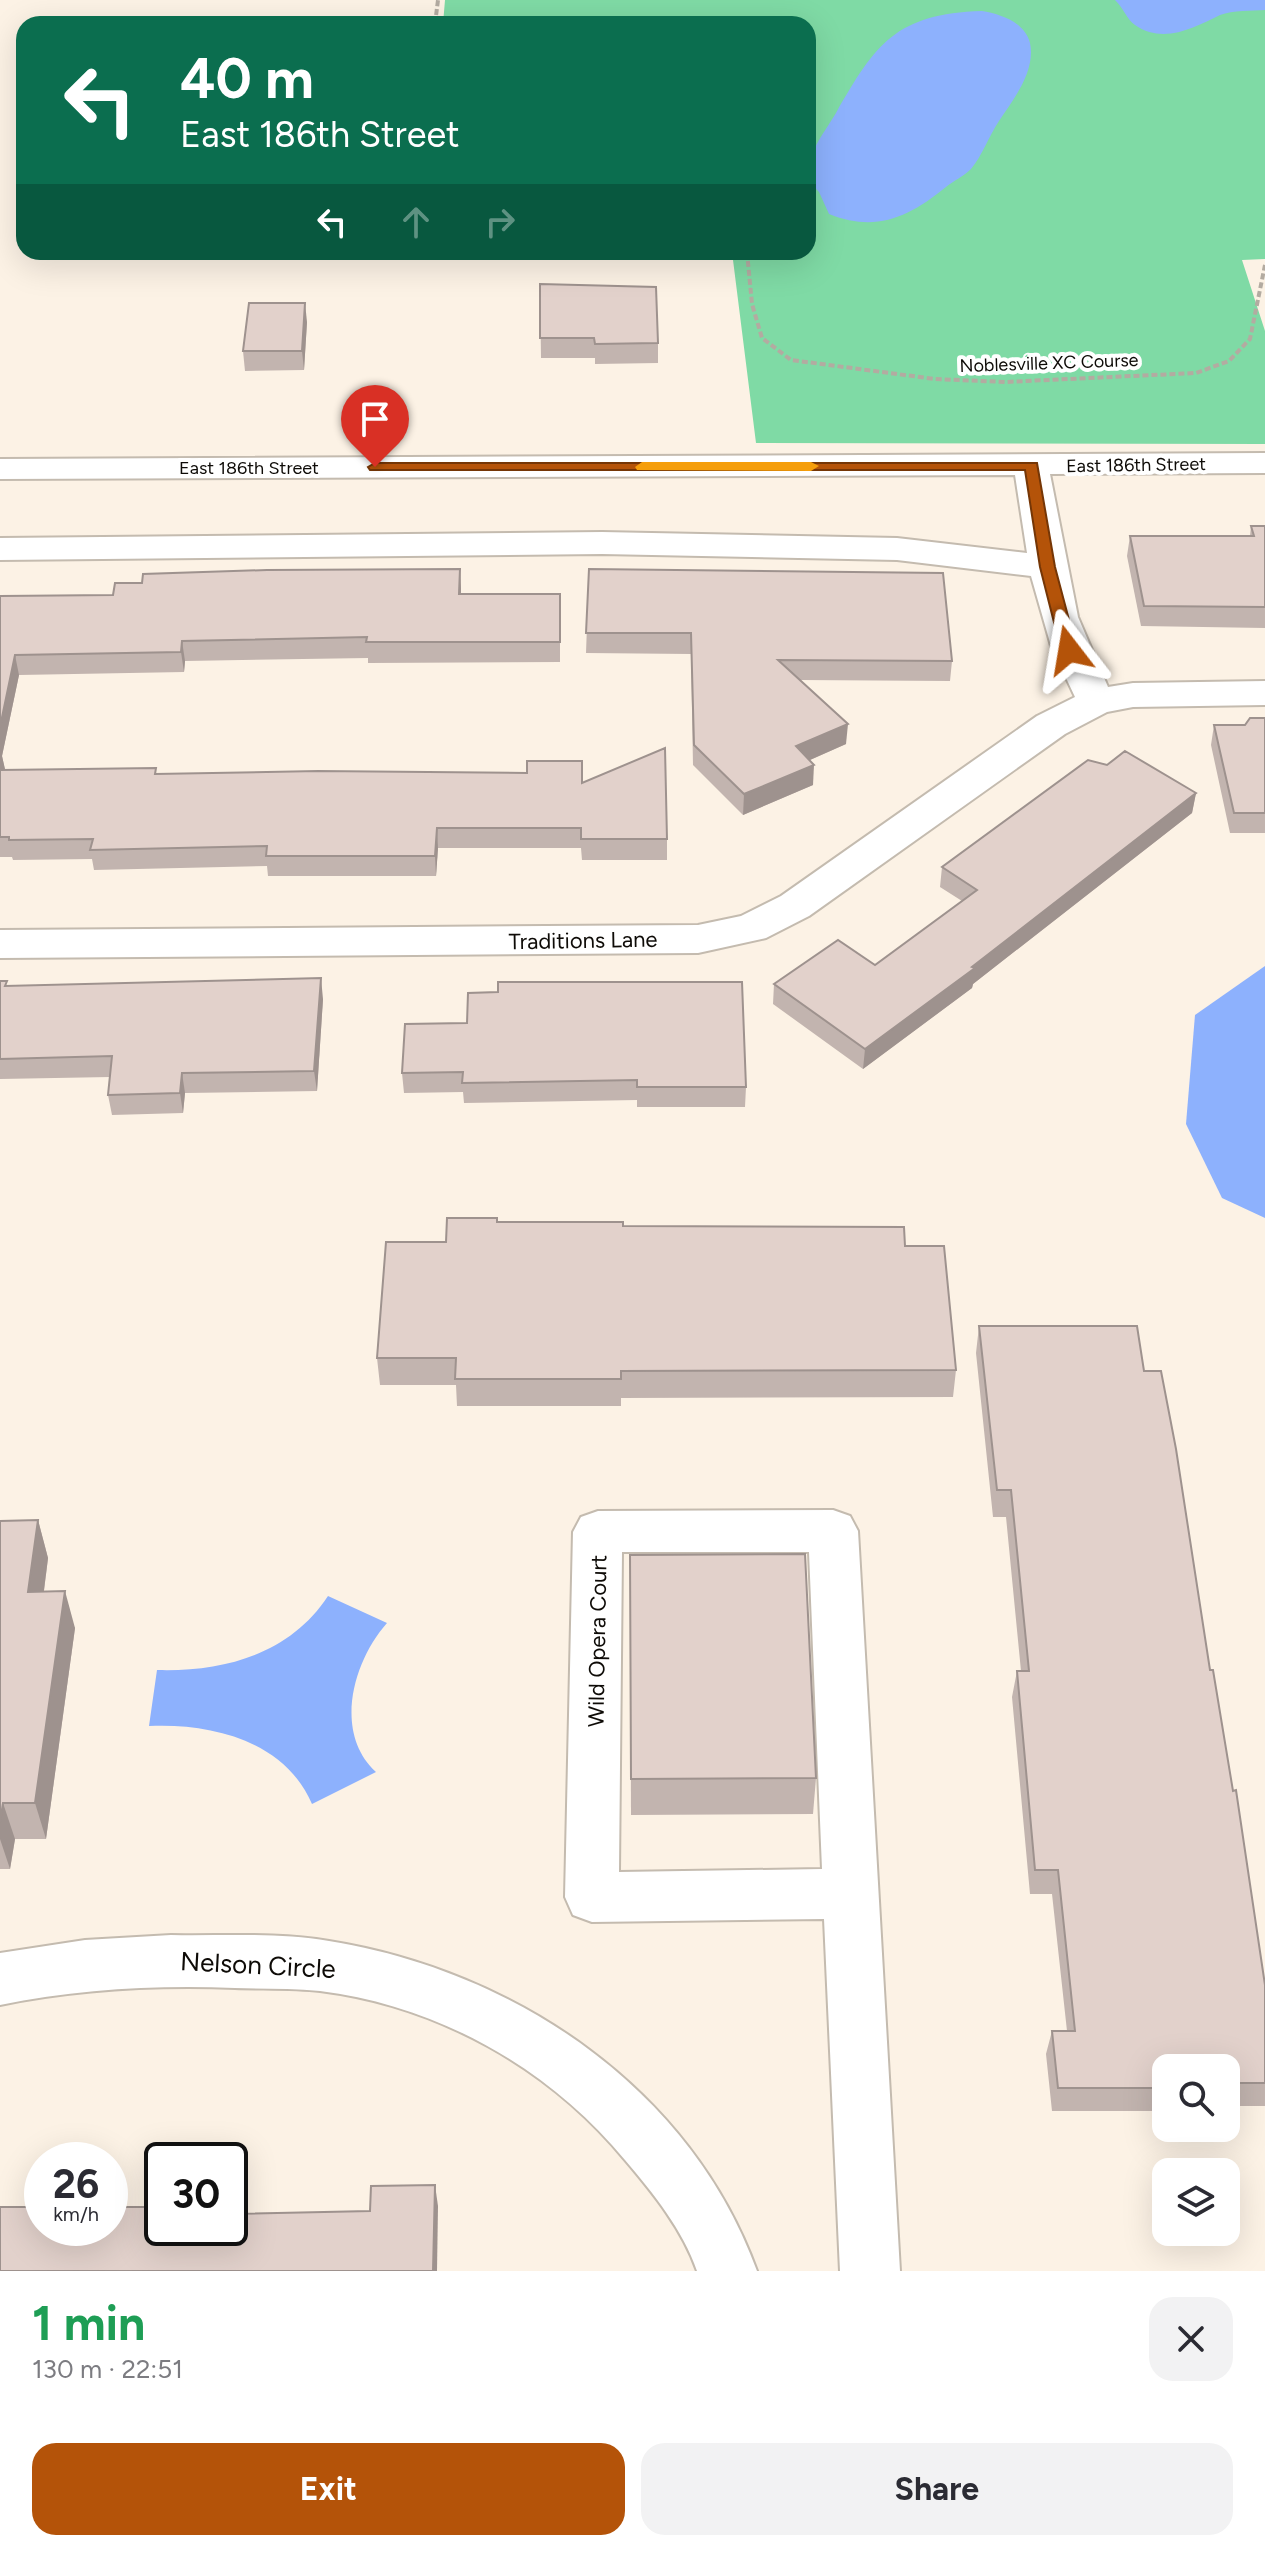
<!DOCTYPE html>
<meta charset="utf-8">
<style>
body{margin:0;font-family:Figtree,sans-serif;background:#f2f2f3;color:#2b2b33;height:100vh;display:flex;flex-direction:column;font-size:30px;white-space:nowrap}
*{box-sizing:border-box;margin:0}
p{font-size:26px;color:#7c7c81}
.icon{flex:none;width:44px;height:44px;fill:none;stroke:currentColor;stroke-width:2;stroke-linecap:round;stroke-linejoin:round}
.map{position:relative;height:2271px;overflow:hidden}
.panel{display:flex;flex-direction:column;background:#fff;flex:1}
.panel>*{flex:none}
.hud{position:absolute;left:16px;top:16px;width:800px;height:244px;border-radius:24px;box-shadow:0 8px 32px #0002;background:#0b6e4f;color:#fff;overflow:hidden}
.tools{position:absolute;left:1152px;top:2054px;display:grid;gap:16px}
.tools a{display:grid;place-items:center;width:88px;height:88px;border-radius:16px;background:#fff;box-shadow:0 8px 32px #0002;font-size:40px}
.speed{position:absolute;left:24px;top:2142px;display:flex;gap:16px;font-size:40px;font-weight:700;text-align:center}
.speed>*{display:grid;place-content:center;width:104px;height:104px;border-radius:50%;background:#fff;box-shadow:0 8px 32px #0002;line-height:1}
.speed small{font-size:20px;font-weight:400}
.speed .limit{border:4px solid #111;border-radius:12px;background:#fff;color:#111}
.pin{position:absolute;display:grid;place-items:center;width:68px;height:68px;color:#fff;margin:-82px -34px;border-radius:50% 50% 50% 0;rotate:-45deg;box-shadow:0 0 8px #0007}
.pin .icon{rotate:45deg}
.me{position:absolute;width:88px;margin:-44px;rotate:346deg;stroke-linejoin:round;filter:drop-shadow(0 0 6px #0008)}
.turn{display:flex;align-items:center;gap:28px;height:168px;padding:0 32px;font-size:36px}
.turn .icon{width:104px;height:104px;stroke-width:2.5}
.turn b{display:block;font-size:56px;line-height:68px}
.lanes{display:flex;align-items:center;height:76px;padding:0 32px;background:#0003;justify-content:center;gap:40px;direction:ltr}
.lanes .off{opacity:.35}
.round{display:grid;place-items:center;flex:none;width:84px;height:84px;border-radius:24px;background:#f2f2f3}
.summary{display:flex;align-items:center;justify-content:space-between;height:136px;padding:0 32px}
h1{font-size:48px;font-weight:700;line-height:60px;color:#1e9e55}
.primary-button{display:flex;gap:16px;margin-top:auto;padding:16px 32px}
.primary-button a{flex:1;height:92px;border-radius:24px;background:#b45309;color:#fff;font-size:32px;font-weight:700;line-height:92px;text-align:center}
.primary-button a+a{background:#f2f2f3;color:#2b2b33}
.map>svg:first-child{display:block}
</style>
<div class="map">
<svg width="1265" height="2271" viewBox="0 0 1265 2271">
<rect width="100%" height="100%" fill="#fcf2e5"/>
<!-- forest -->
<path fill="#7fdaa5" d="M445,0H1265V259L1242,260L1265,331V444L756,443L732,252H808V24H443Z"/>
<!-- water -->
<g fill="#8db1fd">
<path d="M1115,0H1265V10C1252,11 1233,10 1220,15C1195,27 1164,45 1135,25C1127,20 1123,7 1115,0Z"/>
<path d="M982,11C1000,14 1025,22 1030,43C1036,71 1013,100 999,121C989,136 982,156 971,169C964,176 953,181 946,187C909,217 876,233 829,214L819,192L808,180C808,151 821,138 836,113C876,43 896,14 982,11Z"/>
<path d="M1265,966V1218L1222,1198L1186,1124L1195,1015Z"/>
<path d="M328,1596L387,1623C353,1661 333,1733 376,1772L312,1804C285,1741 212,1723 149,1726L157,1670C224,1672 290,1654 328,1596Z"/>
</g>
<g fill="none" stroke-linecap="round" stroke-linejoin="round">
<!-- minor casing -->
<g stroke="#c4bbaf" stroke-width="4">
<g id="minor">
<path d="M1265,453V473L1050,474L1078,617L1108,687L1133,683L1265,681V705L1133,707L1107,712L1065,734L809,916L766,938L698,953L0,958V930L698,925L741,916L781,896L1037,716L1075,697L1051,646L1031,576L897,560L602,554L0,560V538L602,532L897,538L1027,553L1015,475L0,479V459Z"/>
<path d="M833,1510L850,1516L858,1531L900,2271H840L824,1919L592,1922L573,1915L565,1897L573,1532L581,1517L598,1511ZM622,1552H809L822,1869L619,1872Z"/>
<path d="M171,1935C223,1936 278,1932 329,1941C516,1971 691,2089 757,2271H697C683,2230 653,2193 625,2160C549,2068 439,2006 320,1991C292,1988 263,1989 235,1988C156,1985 78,1989 0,2005V1953L85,1940Z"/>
</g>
</g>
<!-- path -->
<g stroke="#b3aba1" stroke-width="4" stroke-dasharray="6 3" stroke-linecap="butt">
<path d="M435,24L438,0"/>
<path d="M747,252L752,304L762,338L791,360L935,379L1005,382L1196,373L1229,361L1250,339L1265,265"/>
</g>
<!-- minor -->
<use href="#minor" fill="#fff" fill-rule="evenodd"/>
</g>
<!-- wall -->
<g fill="#c2b4af">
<path d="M540,284L658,343V363L595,364V358H541Z"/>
<path d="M307,322L304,370L245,371L243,351Z"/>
<path d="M1251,526H1265V628L1141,626L1127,556L1130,536H1250Z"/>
<path d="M460,569L461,594H560V662L368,663V658L185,661L184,672L19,675L2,756L5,770L582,782L667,839V860H582L581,848H438L436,876H268L267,866L94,870L92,859L13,860L12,857H0V596L113,595Z"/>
<path d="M589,569L952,661L950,681L800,680L846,744L810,760L813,785L743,815L693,765L691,654L586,653Z"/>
<path d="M1265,718V833H1230L1211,745L1214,725H1245Z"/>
<path d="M1196,793L1192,813L973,984L972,988L863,1069L773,1004L774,984L875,965L962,901L940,887L942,867Z"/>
<path d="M0,981L8,986L323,999L317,1091L185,1093L183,1113L112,1115L108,1095L110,1077L0,1079Z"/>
<path d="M405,1024L746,1087L745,1107H637V1100L464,1103L463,1092L404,1093L402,1073Z"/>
<path d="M497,1222L623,1226L905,1246L956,1370L953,1397L621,1398V1406H457L456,1385H380L377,1358L446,1242Z"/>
<path d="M979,1326L1144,1371L1210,1670L1265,1985V2106H1226V2068H1166V2111H1052L1046,2054L1052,2031H1067L1052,1894H1030L1012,1697L1017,1671H1021L1006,1517H993L976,1353Z"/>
<path d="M38,1520L48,1558L44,1591L75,1628L46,1839H15L10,1869H0V1521Z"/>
<path d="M630,1555L816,1778L813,1814L631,1815Z"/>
</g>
<!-- shaded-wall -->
<g fill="#9e928e">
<path d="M305,303L307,322L304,370L302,351Z"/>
<path d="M460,569L461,589L460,615L459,594Z"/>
<path d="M182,641L185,661L184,672L181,652Z"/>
<path d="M15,655L19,675L2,756L5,769L0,790V727Z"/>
<path d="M848,724L846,744L794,767L796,746Z"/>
<path d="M814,765L813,785L743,815L744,794Z"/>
<path d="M1196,793L1192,813L973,984L972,988L863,1069L865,1049Z"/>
<path d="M437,828L438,848L436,876L435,856Z"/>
<path d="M321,978L323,999L317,1091L314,1071Z"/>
<path d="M182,1073L185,1093L183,1113L180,1093Z"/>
<path d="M38,1520L48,1558L39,1629L28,1592Z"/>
<path d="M65,1591L75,1628L46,1839L35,1803Z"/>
<path d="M3,1803L15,1839L10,1869L0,1839V1822Z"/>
<path d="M435,2185L438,2206L437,2271H433Z"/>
</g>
<!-- building -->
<g fill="#e2d1cb" stroke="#9e928e" stroke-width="2">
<path d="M540,284L656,287L658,343L595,344L594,338H540Z"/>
<path d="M249,303H305L302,351H243Z"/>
<path d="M1251,526H1265V607L1144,606L1130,536H1254Z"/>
<path d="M460,569L459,594H560V642H366L367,637L182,641L181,652L15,655L0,727V596L113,595L115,583H142L143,574L267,570Z"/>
<path d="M589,569L943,573L952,661L778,660L848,724L796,746L814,765L744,794L694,745L691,633H586Z"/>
<path d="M1250,718H1265V813H1234L1214,725H1245Z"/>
<path d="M665,748L667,839H581V828H437L435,856H266L267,846L90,850L93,839L9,840V837H0V770L156,768L155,774L318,771L527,773V761H582V783Z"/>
<path d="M1125,751L1196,793L972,967L975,968L865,1049L774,984L838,940L875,965L977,890L942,867L1088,760L1107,765Z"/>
<path d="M321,978L314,1071L182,1073L180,1093L108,1095L112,1056L0,1059V981H7L5,986Z"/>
<path d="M498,982H742L746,1087H637V1080L462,1083L463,1072L402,1073L405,1024L467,1023L468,993L498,992Z"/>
<path d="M447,1218H497V1222H623V1226L904,1227L905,1246H944L956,1370L621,1371V1379H455L456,1358H377L386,1242H446Z"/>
<path d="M979,1326H1137L1144,1371H1161L1176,1449L1210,1670H1213L1233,1791L1236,1790L1265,1985V2083H1226V2068H1166V2088H1058L1052,2031H1075L1058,1870H1035L1017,1671H1029L1011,1490H997Z"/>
<path d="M38,1520L28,1592L65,1591L35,1803H3L0,1822V1521Z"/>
<path d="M805,1554L816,1778L631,1779L630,1555Z"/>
<path d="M435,2185L433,2271H0V2207H42V2228H110V2207H156V2200H162V2228H230V2214L370,2211L371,2186Z"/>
</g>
<!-- route -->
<path fill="#b45309" stroke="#753606" stroke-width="2" d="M375,463H1037L1055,567L1077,650L1069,655L1061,650L1040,567L1025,470H370L368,467Z"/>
<!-- slow -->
<path fill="#f59e0b" d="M642,462H811L819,466L811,471L637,470L635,467Z"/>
<g text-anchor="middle" stroke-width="8" stroke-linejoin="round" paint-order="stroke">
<!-- far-street labels -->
<g font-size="18" fill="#0e0b07" stroke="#fff">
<text transform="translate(1049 363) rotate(-2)" y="6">Noblesville XC Course</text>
<text transform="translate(1136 465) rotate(-1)" y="6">East 186th Street</text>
<text x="249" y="474">East 186th Street</text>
</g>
<!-- street labels -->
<g font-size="22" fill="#0e0b07" stroke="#fff">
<text transform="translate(583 940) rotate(-1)" y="8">Traditions Lane</text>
<text transform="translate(597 1641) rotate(-89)" y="8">Wild Opera Court</text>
</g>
<!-- near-street labels -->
<g font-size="26" fill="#0e0b07" stroke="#fff">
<text transform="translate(258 1965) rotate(3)" y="9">Nelson Circle</text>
</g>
</g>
</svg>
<div class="tools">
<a><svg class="icon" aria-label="search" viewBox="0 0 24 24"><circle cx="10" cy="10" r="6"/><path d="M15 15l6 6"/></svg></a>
<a><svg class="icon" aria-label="layers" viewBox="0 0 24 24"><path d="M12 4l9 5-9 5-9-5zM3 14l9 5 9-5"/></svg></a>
</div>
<div class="speed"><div>26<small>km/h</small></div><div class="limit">30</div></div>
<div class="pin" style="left:375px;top:467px;background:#d93025"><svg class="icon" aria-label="arrive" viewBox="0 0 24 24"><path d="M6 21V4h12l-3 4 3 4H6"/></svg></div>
<svg class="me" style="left:1069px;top:650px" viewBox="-20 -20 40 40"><path d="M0-17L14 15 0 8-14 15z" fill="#b45309" stroke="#fff" stroke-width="4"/></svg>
<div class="hud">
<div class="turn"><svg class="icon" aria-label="left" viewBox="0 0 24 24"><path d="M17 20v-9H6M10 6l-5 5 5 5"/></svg><div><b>40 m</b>East 186th Street</div></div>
<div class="lanes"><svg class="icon" aria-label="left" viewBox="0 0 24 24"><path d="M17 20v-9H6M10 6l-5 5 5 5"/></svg><svg class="icon off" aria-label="ahead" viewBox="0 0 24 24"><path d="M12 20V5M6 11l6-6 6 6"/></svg><svg class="icon off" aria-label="right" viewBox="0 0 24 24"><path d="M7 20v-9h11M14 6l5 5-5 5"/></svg></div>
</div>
</div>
<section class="panel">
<div class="summary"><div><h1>1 min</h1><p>130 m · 22:51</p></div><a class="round"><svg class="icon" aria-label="close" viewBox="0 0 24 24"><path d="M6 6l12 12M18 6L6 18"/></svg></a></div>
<div class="primary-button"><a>Exit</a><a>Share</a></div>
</section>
